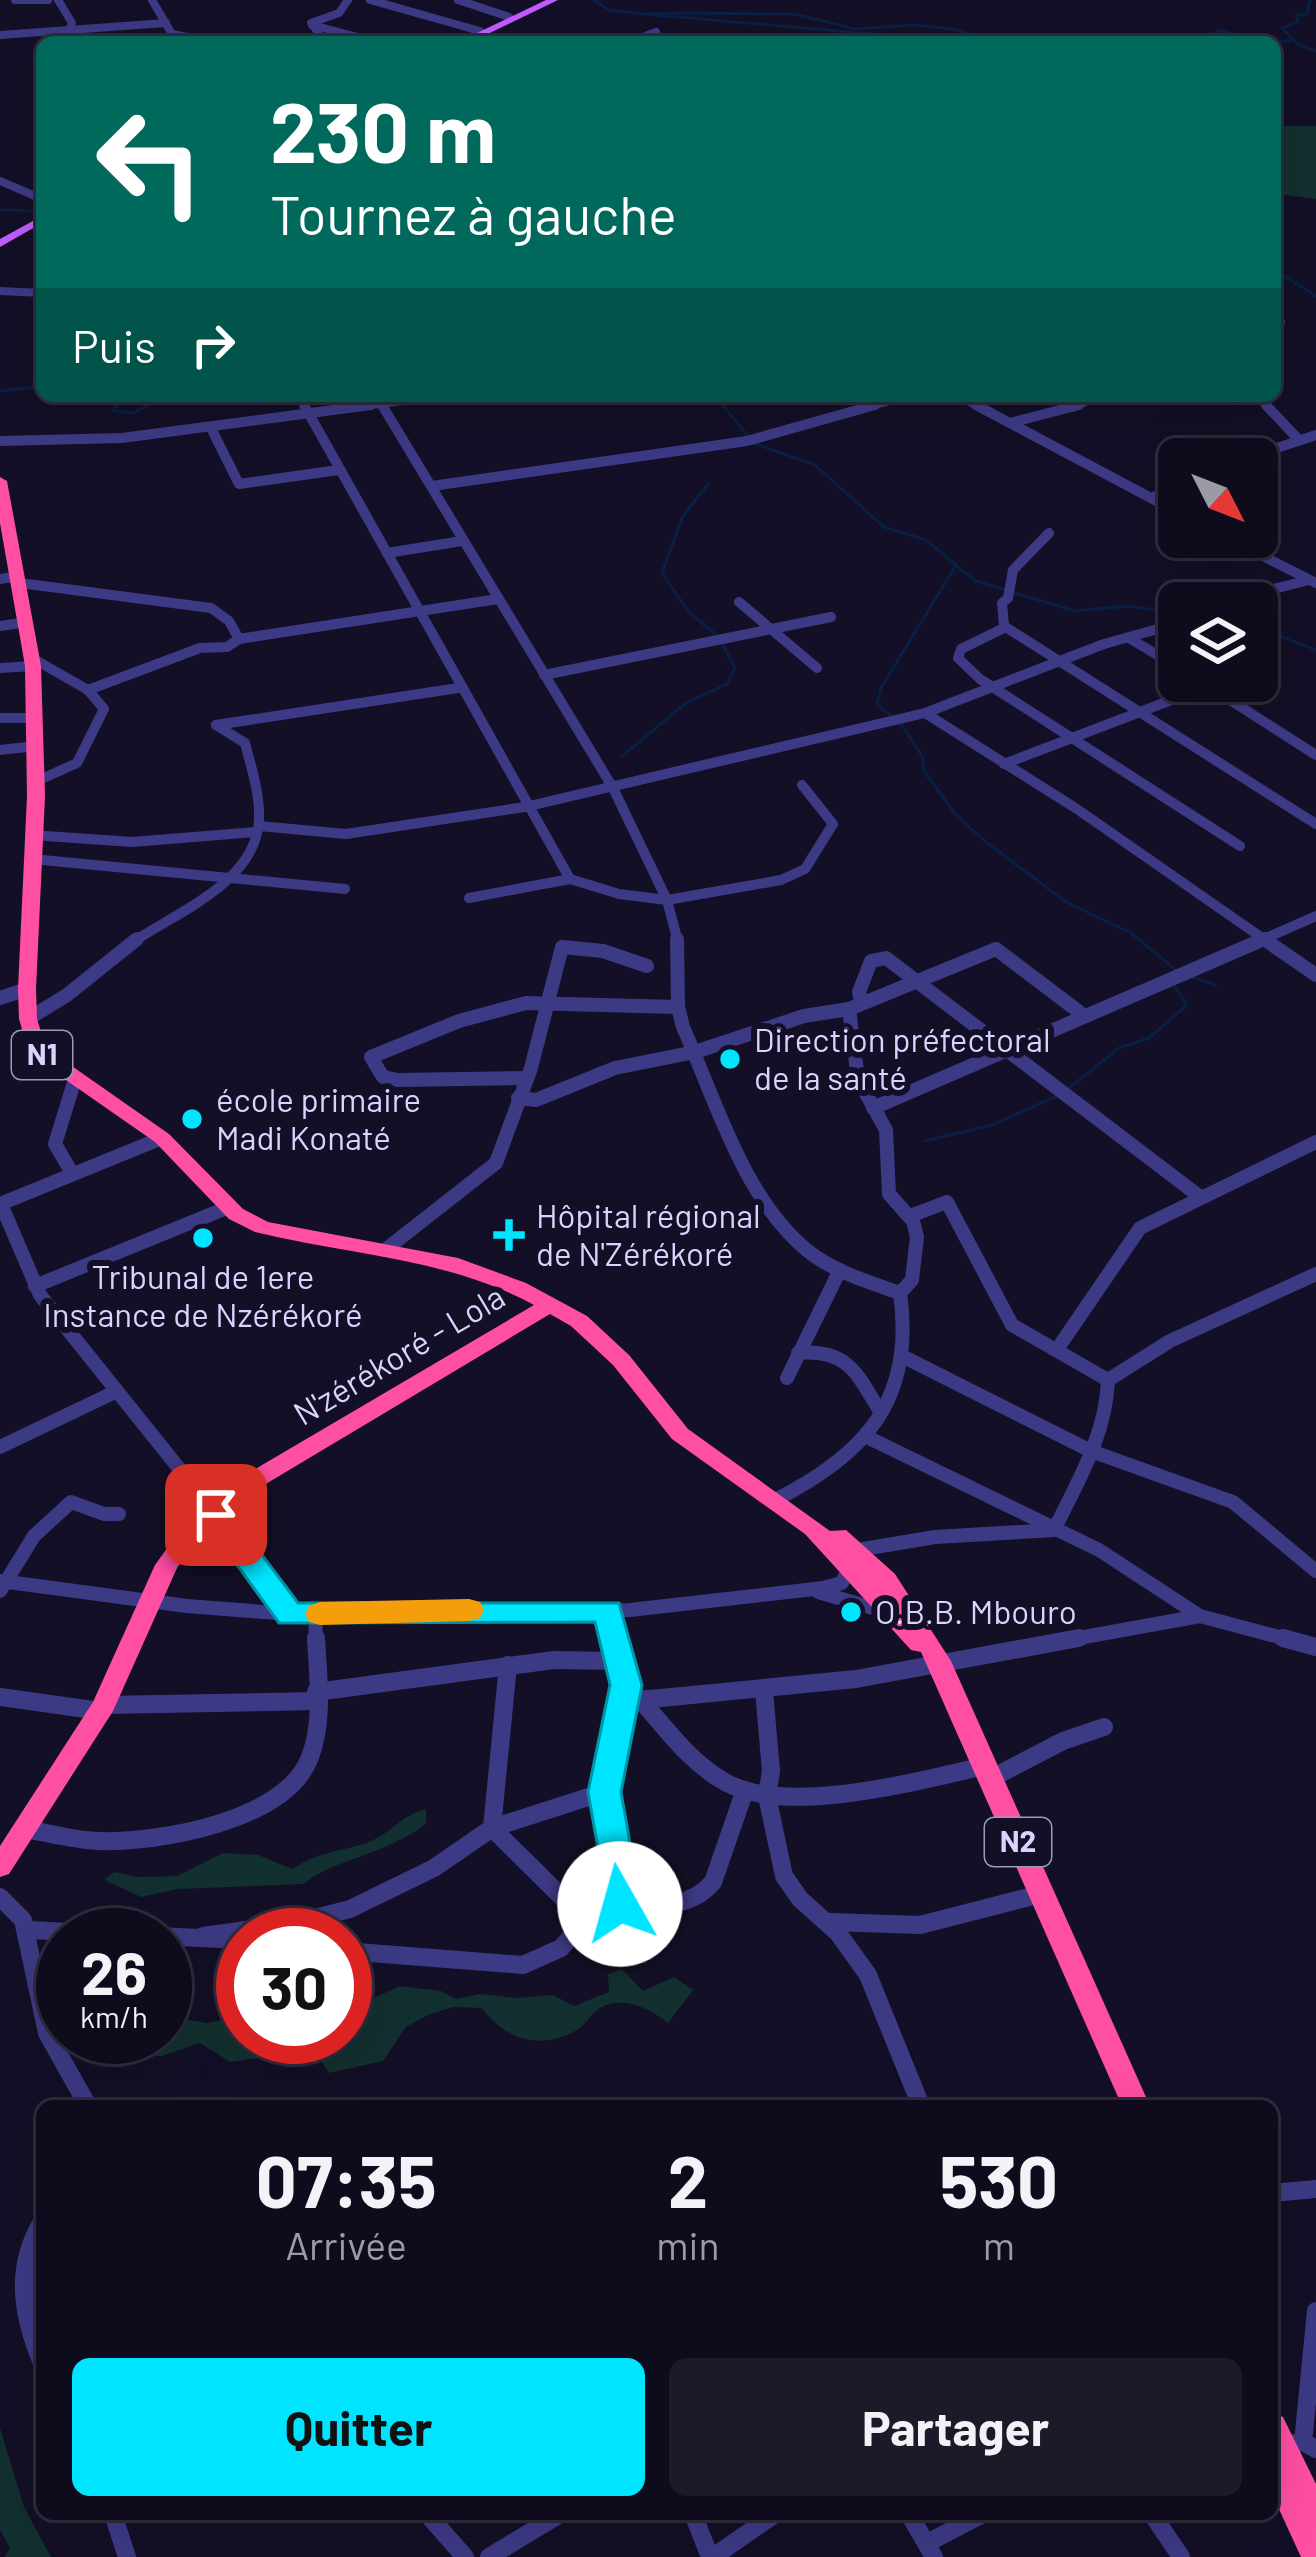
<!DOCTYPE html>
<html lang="fr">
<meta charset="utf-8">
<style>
body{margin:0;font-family:Barlow,sans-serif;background:#1c1929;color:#f1f3f6;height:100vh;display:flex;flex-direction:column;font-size:45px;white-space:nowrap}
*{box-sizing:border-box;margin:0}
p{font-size:39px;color:#9b9ba3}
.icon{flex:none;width:66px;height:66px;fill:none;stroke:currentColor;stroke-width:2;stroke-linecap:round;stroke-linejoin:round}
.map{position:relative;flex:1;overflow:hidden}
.drawer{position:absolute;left:36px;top:2100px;width:1242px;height:420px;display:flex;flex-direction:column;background:#0e0b1c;border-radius:18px;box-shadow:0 12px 48px #0002,0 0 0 3px #2e2b3b}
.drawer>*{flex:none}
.guide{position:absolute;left:36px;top:36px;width:1245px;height:366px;border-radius:18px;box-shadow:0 12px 48px #0002,0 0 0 3px #2e2b3b;background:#00695c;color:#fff;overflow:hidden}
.needle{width:78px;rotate:132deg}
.buttons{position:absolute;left:1158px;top:438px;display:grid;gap:24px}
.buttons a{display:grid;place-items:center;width:120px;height:120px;border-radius:18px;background:#0e0b1c;box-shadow:0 12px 48px #0002,0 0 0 3px #2e2b3b;font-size:60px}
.speed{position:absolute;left:36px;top:1908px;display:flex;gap:24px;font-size:60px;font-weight:700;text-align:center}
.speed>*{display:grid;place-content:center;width:156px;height:156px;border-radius:50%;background:#0e0b1c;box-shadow:0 12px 48px #0002,0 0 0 3px #2e2b3b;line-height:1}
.speed small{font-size:30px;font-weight:400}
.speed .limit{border:18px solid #d22;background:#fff;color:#111}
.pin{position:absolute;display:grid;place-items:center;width:102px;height:102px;color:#fff;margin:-51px;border-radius:24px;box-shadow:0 6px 18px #0006}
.me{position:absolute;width:132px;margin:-66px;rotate:353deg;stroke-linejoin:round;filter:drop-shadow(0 0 9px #0008)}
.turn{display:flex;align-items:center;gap:42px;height:252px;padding:0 36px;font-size:54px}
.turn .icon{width:156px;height:156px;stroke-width:2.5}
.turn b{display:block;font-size:84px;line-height:102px}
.then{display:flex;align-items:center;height:114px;padding:0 36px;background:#0003;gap:24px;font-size:45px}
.eta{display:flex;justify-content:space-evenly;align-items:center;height:204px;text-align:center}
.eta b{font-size:72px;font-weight:700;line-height:84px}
.cta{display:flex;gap:24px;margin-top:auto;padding:24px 36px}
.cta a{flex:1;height:138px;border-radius:18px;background:#00e5ff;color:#111;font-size:48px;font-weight:700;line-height:138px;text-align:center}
.cta a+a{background:#1c1929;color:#f1f3f6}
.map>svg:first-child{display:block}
</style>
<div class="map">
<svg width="1316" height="2557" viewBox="0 0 1316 2557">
<rect width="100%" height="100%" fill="#130f26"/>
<!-- green -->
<g fill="#12302f">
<path d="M1275,126H1316V199L1275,194Z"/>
<path d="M426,1809V1824C385,1855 337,1858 303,1884L178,1889L141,1897L104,1880L114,1872L138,1877L177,1876L223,1853L258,1855L292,1869C323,1850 336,1853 366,1843C390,1835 401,1815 426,1809Z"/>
<path d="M622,1969L643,1991L674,1977L693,1990L668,2023C650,2009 624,1995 600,2008C592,2012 587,2023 580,2028C544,2052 505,2040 482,2008L453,2007L428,2015L406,2027L383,2061L329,2073L319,2058L280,2055L230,2062L200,2043L162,2056L128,2055L123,2042L127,2037H165V2016L207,2023L243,2015V2037H345V1998H374L400,1986L441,1991L456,1999L480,1994L518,1998L553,1995L574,2006L609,1992L608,1974Z"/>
<path d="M0,2428L24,2507L51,2557H5L10,2548L0,2530Z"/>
</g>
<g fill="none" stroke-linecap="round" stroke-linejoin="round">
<!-- stream -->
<g stroke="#0a1f44" stroke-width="3">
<path d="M593,0L609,10L643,14L966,42"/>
<path d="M1310,0L1307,14L1296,15L1298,21L1282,28L1299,45L1316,51"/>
<path d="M650,13L794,14L855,29L915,25L953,29L996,42"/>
<path d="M1070,42L1132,36L1126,42"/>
<path d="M1130,42H1142"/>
<path d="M1144,42L1173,35L1209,37"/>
<path d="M1211,42L1207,40L1218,30L1263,42"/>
<path d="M1275,43L1291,40"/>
<path d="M0,210L42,211"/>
<path d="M1275,270L1316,296"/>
<path d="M0,391L42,386"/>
<path d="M126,396L113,411L133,413L166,396"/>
<path d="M715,396L747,435"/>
<path d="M753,443L815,465L884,527L926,540L956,565L881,688L877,705L890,715"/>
<path d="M709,483L683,516L662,573L688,611L715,634"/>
<path d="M958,567L976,581L1075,611L1129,606L1179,614"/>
<path d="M1257,627L1316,650"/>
<path d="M901,724L922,756L924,771L956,815L986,842L1066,902L1131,933L1176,970"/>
<path d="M621,757L686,703L727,684L735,668L721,641"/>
<path d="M1189,976L1216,985"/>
<path d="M1067,1090L1119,1048L1149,1038L1187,1005L1173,984"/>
<path d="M925,1141L992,1125L1059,1095"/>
</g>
<!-- minor-far3 -->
<g stroke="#3d3a85" stroke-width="8">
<path d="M15,0H48"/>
<path d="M58,0L72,23L69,30"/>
<path d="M152,0L172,34L171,42"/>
<path d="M370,0L480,31"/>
<path d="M458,0L509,17"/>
<path d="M312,25L377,42"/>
<path d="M172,34L213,42"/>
<path d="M0,35L166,23"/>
<path d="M313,42L319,34L311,23L339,13L348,0"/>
<path d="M629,42L656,32"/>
<path d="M0,181L42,199"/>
<path d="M0,291L42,293"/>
<path d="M1275,324L1281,322"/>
<path d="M300,396L305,408"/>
<path d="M958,396L981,408"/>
<path d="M1257,396L1269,408"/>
<path d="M348,408L442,396"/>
<path d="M864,408L908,396"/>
<path d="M1073,408L1097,396"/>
</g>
<!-- minor-far2 -->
<g stroke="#3d3a85" stroke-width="10">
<path d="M304,405L570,879L619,894L667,900L781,880L805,869L833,824L802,785"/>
<path d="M382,405L613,788L667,900L678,942"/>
<path d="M976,405L1179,513"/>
<path d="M1266,405L1299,440"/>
<path d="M1010,423L1079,405"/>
<path d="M211,428L239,484L339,470"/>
<path d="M0,441L122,438L371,405"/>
<path d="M1244,459L1316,435"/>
<path d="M432,486L747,441L875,405"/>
<path d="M1154,497L1179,482"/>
<path d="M1049,533L1013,570L1008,598L1002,603L1004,626L1316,824"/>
<path d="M1225,537L1316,583"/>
<path d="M387,553L462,541"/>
<path d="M0,579L19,576"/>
<path d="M20,583L211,608L229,621L239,639"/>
<path d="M739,602L817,668"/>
<path d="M1242,603L1262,592L1309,580"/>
<path d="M0,626L27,622"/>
<path d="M1006,627L961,649L958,658L980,679L1240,846"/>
<path d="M1129,638L1179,668"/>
<path d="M32,658L88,690L104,709L77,763L35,782"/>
<path d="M0,668L33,666"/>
<path d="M544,675L831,617"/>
<path d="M1205,684L1316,755"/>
<path d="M88,690L200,648L227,647L239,639L498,599"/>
<path d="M925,713L1077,809L1268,942"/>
<path d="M0,718H35"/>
<path d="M216,725L458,688"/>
<path d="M0,750L35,746"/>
<path d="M1004,764L1208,686"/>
<path d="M259,826L346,834L525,807L925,713L1104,644L1179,623"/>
<path d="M32,835L132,842L256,832"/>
<path d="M32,859L345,889"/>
<path d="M469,898L570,879"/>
<path d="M133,942C177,912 257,882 259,819C260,793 251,767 245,743L216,725"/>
<path d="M1257,942L1316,916"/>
</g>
<!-- minor-far1 -->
<g stroke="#3d3a85" stroke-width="14">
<path d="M677,939L678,1007L683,1027C716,1101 743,1198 808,1251C834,1272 869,1282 900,1293"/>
<path d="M1264,939L1316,975"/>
<path d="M0,998L27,989"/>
<path d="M861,1002L859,992L871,961L886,958L1199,1196"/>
<path d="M28,1019L67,995L137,939"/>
<path d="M527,1078L398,1080L383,1077L371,1057L459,1021L526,1003L678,1007"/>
<path d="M518,1098L536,1100L615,1068L695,1052L804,1016L849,1009L996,949L1082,1014"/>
<path d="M873,1108L1264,939"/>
<path d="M72,1173L55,1144L75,1079"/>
<path d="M0,1204L162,1138"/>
<path d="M1,1204L40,1295L270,1582L290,1614"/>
<path d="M385,1250L496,1163L531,1068L562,947L603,951L647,966"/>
<path d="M35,1286L229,1207"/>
<path d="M1058,1348L1140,1228L1316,1142"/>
<path d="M798,1353C849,1349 857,1374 881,1413"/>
<path d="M904,1357L1091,1451L1233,1502L1316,1571"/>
<path d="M787,1378L840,1270"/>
<path d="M1108,1380L1170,1341L1316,1274"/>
<path d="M865,1436L1099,1550L1200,1616L1294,1641"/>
<path d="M0,1447L115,1392"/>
<path d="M775,1500C867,1454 915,1398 900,1293L912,1280L917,1237L913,1221L889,1194L886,1130L858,1079L849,1009"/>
<path d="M857,1550L935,1537L1054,1530C1078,1481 1106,1435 1108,1380L1012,1325L947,1202L910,1216"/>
<path d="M0,1581L187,1606L290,1614L630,1610L823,1588L842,1583L849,1567"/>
<path d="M0,1591L34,1536L71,1502L104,1514H119"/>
<path d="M818,1592L883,1611"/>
<path d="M608,1610L615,1641"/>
<path d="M315,1614L316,1641"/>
<path d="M1062,1641L1200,1616"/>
</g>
<!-- minor -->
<g stroke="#3d3a85" stroke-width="18">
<path d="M1283,1638L1316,1647"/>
<path d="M508,1665L492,1828L580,1915L598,1917L620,1904L623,1894L604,1792L626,1685L615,1638"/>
<path d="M764,1691L771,1771L767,1796L784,1876L800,1899L838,1933L868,1975L921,2106"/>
<path d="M316,1692L554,1660L619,1661"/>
<path d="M0,1697L100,1711"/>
<path d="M638,1697C665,1727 689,1762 725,1782C787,1817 917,1781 984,1766"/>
<path d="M640,1700L856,1679L1079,1638"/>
<path d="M104,1705L316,1701"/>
<path d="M990,1779L1063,1741L1104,1727"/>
<path d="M25,1829C49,1833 73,1840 98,1841C158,1843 287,1821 310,1757C324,1721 318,1676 316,1638"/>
<path d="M0,1897L23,1920L47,2033L88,2106"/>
<path d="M620,1904C653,1905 690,1910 713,1882L745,1790"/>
<path d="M829,1922L920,1925L1041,1894"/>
<path d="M28,1930L243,1940"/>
<path d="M203,1936L296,1923L350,1909L434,1868L492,1828L604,1792"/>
<path d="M345,1951L523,1965L561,1948L588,1917"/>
<path d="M1272,2193L1316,2189"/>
<path d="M42,2222C14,2268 22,2315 42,2363"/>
<path d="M1303,2442L1316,2311"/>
<path d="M1272,2447L1303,2442L1316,2449"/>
<path d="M113,2514L127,2557"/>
<path d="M427,2514L465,2557"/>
<path d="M693,2514L710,2557"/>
<path d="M909,2514L934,2557"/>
<path d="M1152,2514L1181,2557"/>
<path d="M927,2543L983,2514"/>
<path d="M489,2557L560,2514"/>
<path d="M713,2557L775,2514"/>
</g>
<!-- major -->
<g fill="#c25bff" fill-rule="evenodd">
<path d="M546,0H558L471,42H458Z"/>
<path d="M42,216V223L0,247V239Z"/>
</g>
<!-- highway -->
<g fill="#ff4fa3" fill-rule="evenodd">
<path d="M0,477L7,481L41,666L45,796L36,989L37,1019L46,1048L169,1134L243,1209L268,1222L458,1258L526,1283L587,1316L629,1355L688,1429L830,1531L846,1530L895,1574L951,1661L1150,2106H1122L921,1652L911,1650L805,1534L672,1439L613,1365L571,1326L550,1314L217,1513L177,1568L113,1711L9,1874L0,1877V1846L93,1702L155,1565L201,1501L534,1305C448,1258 349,1255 255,1232L229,1219L155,1142L30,1055L19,1019L18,989L27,796L25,666L0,523Z"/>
<path d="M1272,2413L1283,2417L1316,2484V2557H1301L1272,2494Z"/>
</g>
</g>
<!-- route -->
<path fill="#00e5ff" stroke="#0095a6" stroke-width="3" d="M216,1504L226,1507L298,1603H619L642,1685L621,1792L639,1894L632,1913L620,1917L608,1913L603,1904L606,1894L588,1792L610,1685L595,1622L279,1623L201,1515Z"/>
<!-- slow -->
<path fill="#f59e0b" d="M469,1599L480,1602L484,1610L480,1618L469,1621L320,1625L309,1622L305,1614L309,1606L320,1602Z"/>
<!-- markers -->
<g fill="#00e5ff" stroke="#130f26" stroke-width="4.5">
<circle cx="730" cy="1059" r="12"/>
<circle cx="192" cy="1119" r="12"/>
<path d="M503 1217h12v12h12v12h-12v12h-12v-12h-12v-12h12z"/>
<circle cx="203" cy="1238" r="12"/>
<circle cx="851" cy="1612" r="12"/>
</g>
<g text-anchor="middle" stroke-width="12" stroke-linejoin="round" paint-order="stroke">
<!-- shield labels -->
<g fill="#130f26" stroke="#9e99be" stroke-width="3">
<rect x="12" y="1031" width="60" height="48" rx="9"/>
<rect x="985" y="1818" width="66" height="48" rx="9"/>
</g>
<g font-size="30" font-weight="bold" fill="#d9d4ff">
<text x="42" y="1065">N1</text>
<text x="1018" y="1852">N2</text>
</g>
<!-- poi labels -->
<g font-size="33" fill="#d9d4ff" stroke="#130f26" text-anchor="start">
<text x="754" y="1052">Direction préfectoral<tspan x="754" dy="38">de la santé</tspan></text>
<text x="216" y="1112">école primaire<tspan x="216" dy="38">Madi Konaté</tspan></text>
<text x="536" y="1228">Hôpital régional<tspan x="536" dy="38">de N'Zérékoré</tspan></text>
<text x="203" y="1289" text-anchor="middle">Tribunal de 1ere<tspan x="203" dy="38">Instance de Nzérékoré</tspan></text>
<text x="875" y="1624">O.B.B. Mbouro</text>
</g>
<!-- street labels -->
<g font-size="33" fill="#d9d4ff" stroke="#130f26">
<text transform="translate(399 1355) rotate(-31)" y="12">N'zérékoré - Lola</text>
</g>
</g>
</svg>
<div class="buttons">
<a><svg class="needle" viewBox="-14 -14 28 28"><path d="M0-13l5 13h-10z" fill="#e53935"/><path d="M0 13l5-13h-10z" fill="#9b9ba3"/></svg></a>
<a><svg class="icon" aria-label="layers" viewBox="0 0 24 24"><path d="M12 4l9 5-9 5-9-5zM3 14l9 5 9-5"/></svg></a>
</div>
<div class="speed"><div>26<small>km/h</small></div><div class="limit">30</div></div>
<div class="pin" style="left:216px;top:1515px;background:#d93025"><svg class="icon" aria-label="arrive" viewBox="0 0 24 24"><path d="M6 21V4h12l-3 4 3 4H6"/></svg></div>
<svg class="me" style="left:620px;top:1904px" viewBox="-20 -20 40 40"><circle r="19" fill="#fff"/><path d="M0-13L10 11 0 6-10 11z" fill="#00e5ff"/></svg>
<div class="guide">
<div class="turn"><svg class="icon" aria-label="left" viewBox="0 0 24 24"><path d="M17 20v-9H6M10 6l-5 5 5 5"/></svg><div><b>230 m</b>Tournez à gauche</div></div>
<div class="then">Puis<svg class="icon" aria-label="right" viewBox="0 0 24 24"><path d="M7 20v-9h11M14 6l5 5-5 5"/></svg></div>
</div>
<section class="drawer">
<div class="eta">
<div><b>07:35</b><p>Arrivée</p></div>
<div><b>2</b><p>min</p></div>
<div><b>530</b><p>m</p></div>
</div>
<div class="cta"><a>Quitter</a><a>Partager</a></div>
</section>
</div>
